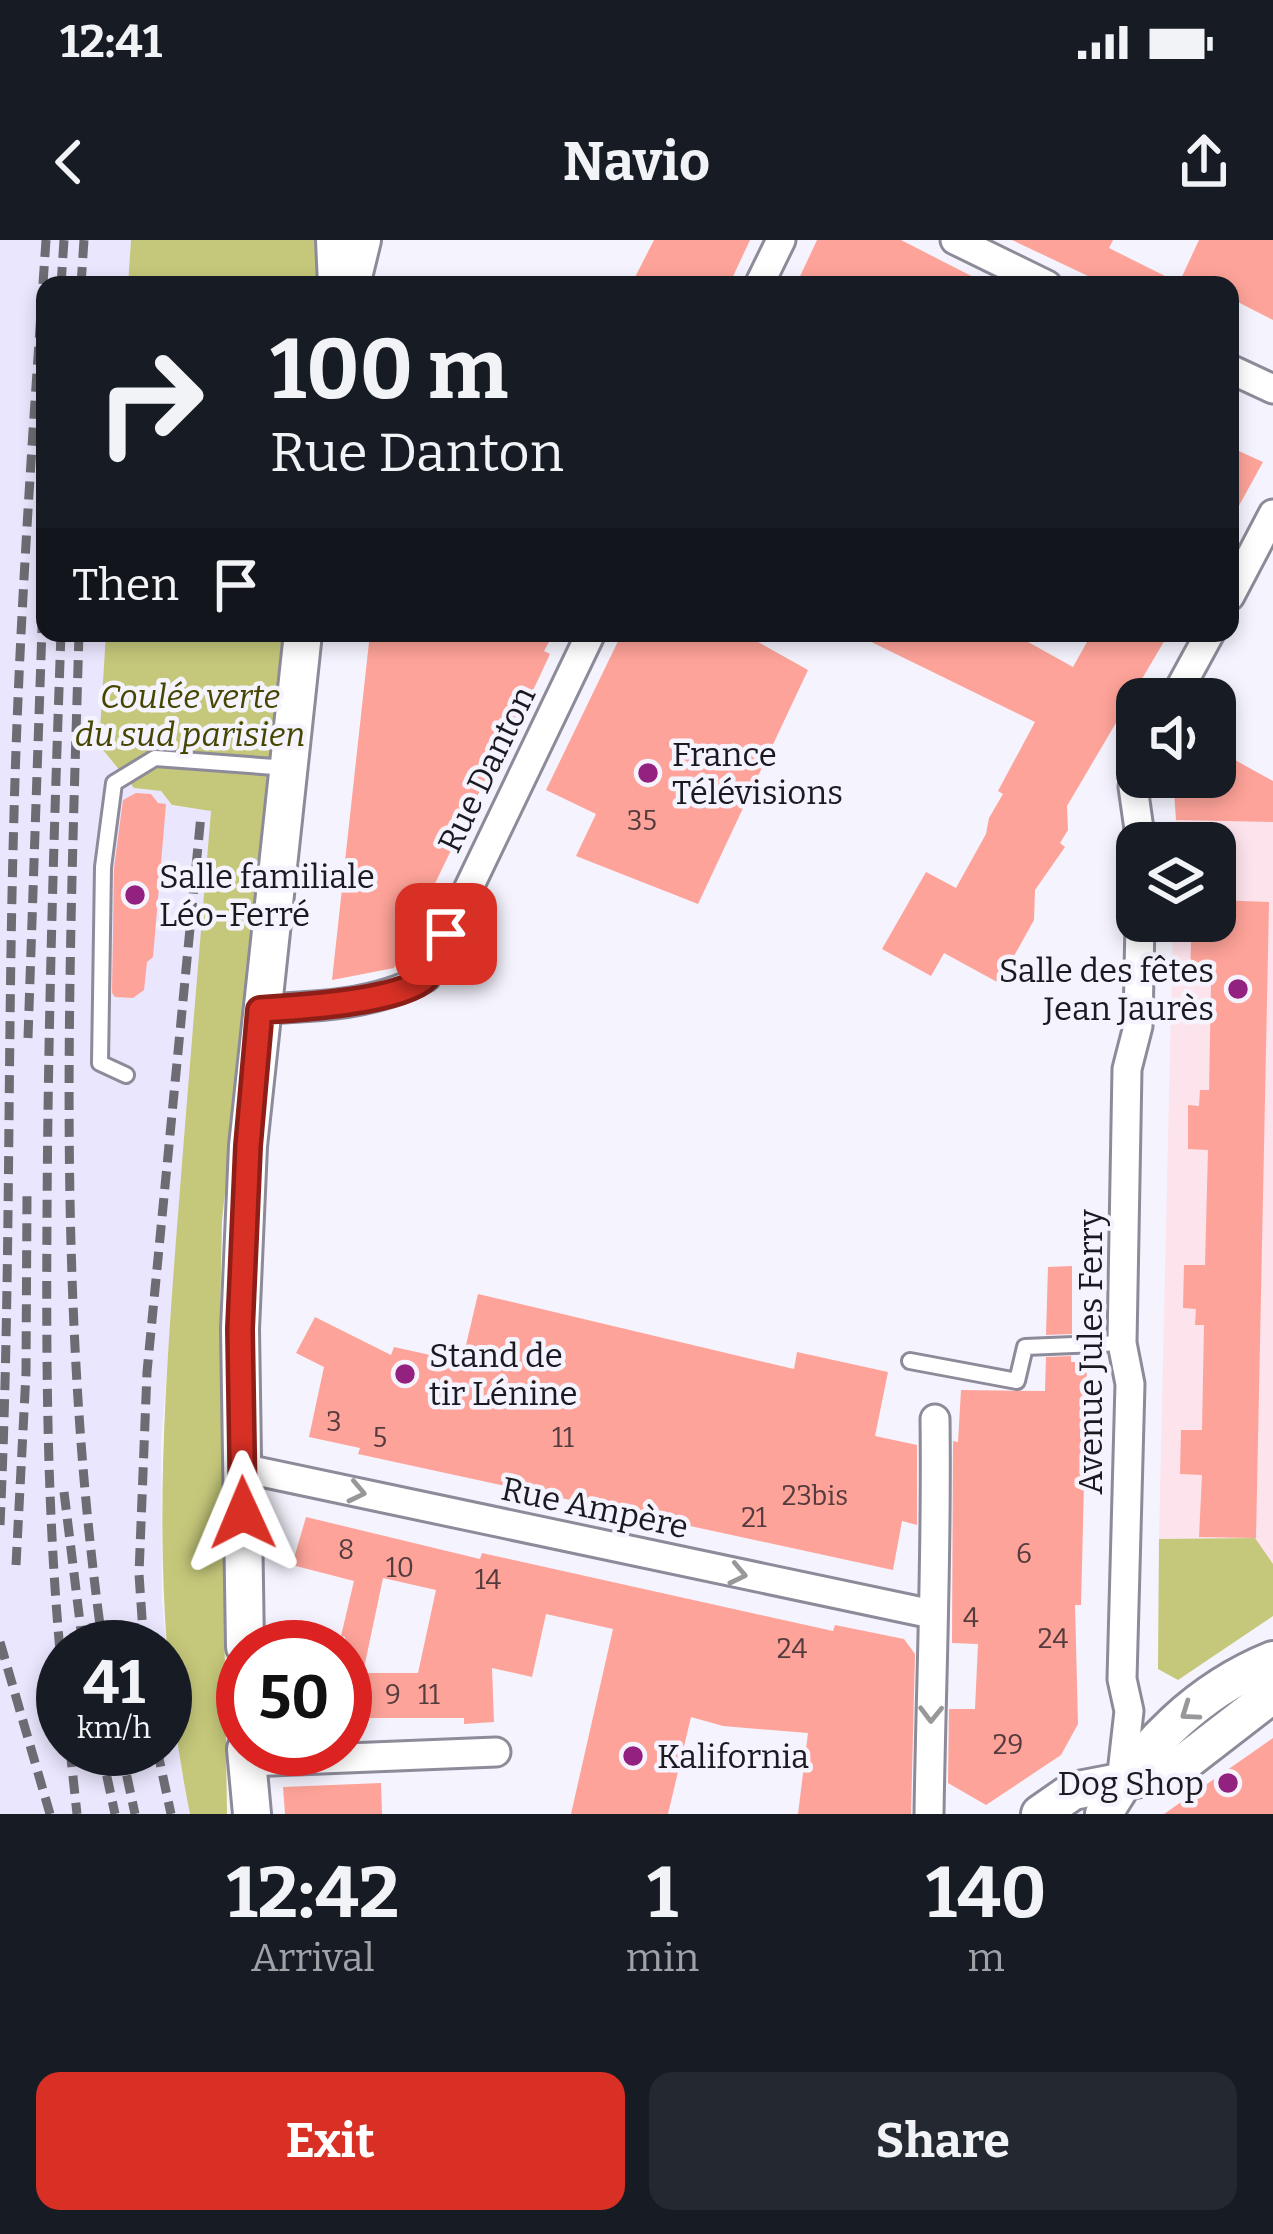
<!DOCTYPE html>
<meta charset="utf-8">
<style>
body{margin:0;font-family:Bitter,serif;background:#242831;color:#f1f3f6;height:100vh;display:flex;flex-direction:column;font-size:45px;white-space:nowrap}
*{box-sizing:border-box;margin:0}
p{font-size:39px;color:#9ea1a6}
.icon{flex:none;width:66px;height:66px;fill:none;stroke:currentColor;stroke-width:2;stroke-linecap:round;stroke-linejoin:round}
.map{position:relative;height:1574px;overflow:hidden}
.sheet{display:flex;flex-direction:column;background:#171b24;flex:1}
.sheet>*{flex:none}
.hud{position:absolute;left:36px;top:36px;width:1203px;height:366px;border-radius:24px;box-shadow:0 6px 18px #0003;background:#171b24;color:#f1f3f6;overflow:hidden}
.controls{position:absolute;left:1116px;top:438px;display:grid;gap:24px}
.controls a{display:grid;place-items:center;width:120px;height:120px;border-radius:24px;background:#171b24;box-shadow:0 6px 18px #0003;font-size:60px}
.speed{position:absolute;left:36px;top:1380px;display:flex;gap:24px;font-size:60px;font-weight:700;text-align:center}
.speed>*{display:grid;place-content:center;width:156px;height:156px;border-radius:50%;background:#171b24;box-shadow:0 6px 18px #0003;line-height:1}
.speed small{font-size:30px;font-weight:400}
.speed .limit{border:18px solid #d22;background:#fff;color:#111}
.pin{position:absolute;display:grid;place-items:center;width:102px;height:102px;color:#fff;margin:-51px;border-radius:24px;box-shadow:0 6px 18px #0006}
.me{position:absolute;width:132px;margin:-66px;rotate:359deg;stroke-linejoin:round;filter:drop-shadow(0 0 9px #0008)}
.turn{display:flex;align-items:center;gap:42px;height:252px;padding:0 36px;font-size:54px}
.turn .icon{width:156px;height:156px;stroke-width:2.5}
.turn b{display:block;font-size:84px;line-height:102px}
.then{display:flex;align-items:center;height:114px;padding:0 36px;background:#0003;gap:24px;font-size:45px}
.eta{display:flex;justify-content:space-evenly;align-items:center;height:204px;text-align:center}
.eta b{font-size:72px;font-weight:700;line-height:84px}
.primary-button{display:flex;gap:24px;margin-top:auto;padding:24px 36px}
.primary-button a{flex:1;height:138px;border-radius:24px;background:#d93025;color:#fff;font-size:48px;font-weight:700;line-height:138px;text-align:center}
.primary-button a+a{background:#242831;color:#f1f3f6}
.status{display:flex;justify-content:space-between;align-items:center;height:84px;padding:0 60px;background:#171b24;direction:ltr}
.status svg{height:33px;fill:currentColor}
header{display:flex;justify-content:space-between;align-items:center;height:156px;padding:0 36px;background:#171b24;font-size:54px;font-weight:700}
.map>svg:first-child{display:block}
</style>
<div class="status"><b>12:41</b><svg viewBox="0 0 49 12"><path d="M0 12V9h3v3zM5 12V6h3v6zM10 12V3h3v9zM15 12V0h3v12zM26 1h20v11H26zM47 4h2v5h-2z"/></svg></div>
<header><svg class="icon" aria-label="back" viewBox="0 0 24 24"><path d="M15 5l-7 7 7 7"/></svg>Navio<svg class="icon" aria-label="share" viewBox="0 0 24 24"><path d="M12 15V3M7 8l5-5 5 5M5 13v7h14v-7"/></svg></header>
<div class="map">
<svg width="1273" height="1574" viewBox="0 0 1273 1574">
<rect width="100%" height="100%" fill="#f5f3fd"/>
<!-- built -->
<path fill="#eae6fe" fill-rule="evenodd" d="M0,0H131L128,45H45V393H106L99,505L134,548L161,551L173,566L211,570L161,1203L162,1359L173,1479L190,1574H0ZM63,1407H165V1509H63Z"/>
<!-- education -->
<path fill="#fde3ec" d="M1176,580L1273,582V1324L1254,1298L1159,1299L1173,681H1215V603H1175Z"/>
<!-- green -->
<g fill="#c5c87a">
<path d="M131,0H326L321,45H128Z"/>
<path d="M106,393H284L222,981L220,1079L227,1574H190C150,1376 161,1198 176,1000C187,857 199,714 211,571L172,565L161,551L134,548L99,505Z"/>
<path d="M1255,1298L1273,1324V1376L1178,1440L1158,1429L1159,1299Z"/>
</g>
<!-- building -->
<g fill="#fea399" fill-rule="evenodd">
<path d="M654,0H750L729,45H631Z"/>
<path d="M817,0H901L989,45H796Z"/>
<path d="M1012,0H1113L1109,8L1179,43L1199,0H1273V80L1230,58V45H1107Z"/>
<path d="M1230,207L1263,222L1230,282Z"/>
<path d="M370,393H554L544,411L550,414L537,442L523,471L519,470L394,728L332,740Z"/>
<path d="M622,393H762L758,402L808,430L698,664L576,616L596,574L546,550Z"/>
<path d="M853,393H1012L1073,427L1092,393H1169L1067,566L1068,590L1060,603L1065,607L1035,650L1034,680L999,743L944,713L931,736L882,709L926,632L956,648L986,594L989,578L1003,554L998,551L1035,482Z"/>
<path d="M1215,509L1273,541V582L1176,580L1173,537H1215Z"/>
<path d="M136,553L151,554L158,563L166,564L153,717L147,722L144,750L133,758L115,757L112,753L114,628L123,560Z"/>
<path d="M1215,660L1269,662L1256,1298L1199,1297L1202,1235L1180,1234L1181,1190H1202L1204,1085H1195L1196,1069L1183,1068L1184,1025H1205L1208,910L1188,909V865L1199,866L1200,850H1209L1211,745H1190L1191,701L1212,702Z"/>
<path d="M1072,1026V1094L1046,1095L1048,1027Z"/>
<path d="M478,1054L794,1129L797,1112L888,1132L875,1196L917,1205V1285L902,1281L893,1330L358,1214L360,1208L309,1197L324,1127L296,1113L315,1077L391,1115L394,1107L462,1122Z"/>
<path d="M1071,1116V1122H1087L1081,1365H1075L1078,1484L1061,1515L986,1565L948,1543L949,1469H975L978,1404L952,1403L953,1201L958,1202L961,1150L1045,1151L1046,1117Z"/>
<path d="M306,1277L480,1319L482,1313L833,1391L835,1385L904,1399L915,1414L911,1574H798L808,1493L723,1486L691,1477L668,1574H571L613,1389L546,1374L532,1437L492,1428L494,1482L464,1484V1478H352V1472H345V1397L341,1396L354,1341L292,1325ZM383,1338L436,1350L418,1433H363Z"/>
<path d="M1273,1498V1574H1164Z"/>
<path d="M381,1543L382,1574H285L283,1547Z"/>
</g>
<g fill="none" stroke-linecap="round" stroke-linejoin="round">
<!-- service casing -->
<g stroke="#8d8b99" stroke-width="20">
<g id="service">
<path d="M126,835L100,823L103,627L114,543L155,518L288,528"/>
<path d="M910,1121L1017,1141L1025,1107L1122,1103"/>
</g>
</g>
<!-- minor casing -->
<g stroke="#8d8b99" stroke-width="33">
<g id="minor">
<path d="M955,0L1047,45"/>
<path d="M759,45L781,0"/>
<path d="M1230,129L1273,149"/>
<path d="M1230,356L1273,274"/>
<path d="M1174,459L1210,393"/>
<path d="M1137,523L1133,547L1141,603"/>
<path d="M260,769C315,767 377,765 426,737L591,393"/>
<path d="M242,1228L932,1374"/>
<path d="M246,1522L496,1512"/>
<path d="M1121,1542L1129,1471L1122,1439L1130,1144L1122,1103L1127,829L1138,786L1140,681"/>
<path d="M929,1574C931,1442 937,1311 935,1179"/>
</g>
</g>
<!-- secondary casing -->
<g stroke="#8d8b99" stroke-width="42">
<g id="secondary">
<path d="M335,0L337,45"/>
<path d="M351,45L362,0"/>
<path d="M245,1407L240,1089L248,906L303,393"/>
<path d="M246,1509L252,1574"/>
<path d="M1040,1574L1073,1551L1172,1532L1273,1454"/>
<path d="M1104,1574C1141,1506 1201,1449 1273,1420"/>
</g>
</g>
<!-- service -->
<use href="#service" stroke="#fff" stroke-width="14"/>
<!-- minor -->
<use href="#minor" stroke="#fff" stroke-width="27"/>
<!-- secondary -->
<use href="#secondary" stroke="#fff" stroke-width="36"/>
<!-- rail -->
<g stroke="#6d6c73" stroke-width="9" stroke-dasharray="18 9" stroke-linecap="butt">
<path d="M61,45L64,0"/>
<path d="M81,45L84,0"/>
<path d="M61,393C54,588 48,782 47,977C46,1133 47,1287 63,1442"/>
<path d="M79,393C69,736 55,1066 103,1407"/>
<path d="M28,798L45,300"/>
<path d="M64,1252L83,1407"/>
<path d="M0,1285C11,1048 7,811 14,574C19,382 33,191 46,0"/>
<path d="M16,1325L26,1133L27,954"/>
<path d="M0,1402L50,1574"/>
<path d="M144,1407L139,1334L147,1132L201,575"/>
<path d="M70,1509L77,1574"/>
<path d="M101,1509L115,1574"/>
<path d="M121,1509L135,1574"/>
<path d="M157,1509L171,1574"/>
</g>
</g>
<!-- one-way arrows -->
<defs><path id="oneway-chevron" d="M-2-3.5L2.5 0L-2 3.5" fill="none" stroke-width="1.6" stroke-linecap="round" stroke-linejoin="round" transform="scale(3)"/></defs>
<g stroke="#98989b">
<use href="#oneway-chevron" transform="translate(357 1252) rotate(12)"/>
<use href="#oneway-chevron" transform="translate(738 1334) rotate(12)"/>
<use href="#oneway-chevron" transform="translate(1189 1472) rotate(145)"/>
<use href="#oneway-chevron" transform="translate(931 1474) rotate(91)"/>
</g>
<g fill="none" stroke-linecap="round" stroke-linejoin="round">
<!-- route casing -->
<g stroke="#8d1f18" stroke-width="30">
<path id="route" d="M243,1273L240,1089L248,906L260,770C295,768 402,762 426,737C435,727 440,706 446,694"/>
</g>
<!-- route -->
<use href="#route" stroke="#d93025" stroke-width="21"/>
</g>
<!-- markers -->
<g fill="#932180" stroke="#f5f3fd" stroke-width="4.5">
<circle cx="648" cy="533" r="12"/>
<circle cx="135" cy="655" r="12"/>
<circle cx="1238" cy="749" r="12"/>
<circle cx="405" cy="1134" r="12"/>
<circle cx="633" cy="1516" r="12"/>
<circle cx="1228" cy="1543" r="12"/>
</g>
<g text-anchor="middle" stroke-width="9" stroke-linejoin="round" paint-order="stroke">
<!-- number labels -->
<g font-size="27" fill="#543c3e">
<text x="642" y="590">35</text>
<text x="334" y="1191">3</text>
<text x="380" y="1207">5</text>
<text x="563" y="1207">11</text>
<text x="815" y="1265">23bis</text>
<text x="754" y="1287">21</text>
<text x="346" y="1319">8</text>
<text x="1024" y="1323">6</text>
<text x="400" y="1337">10</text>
<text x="488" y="1349">14</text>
<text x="971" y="1387">4</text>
<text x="1053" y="1408">24</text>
<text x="792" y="1418">24</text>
<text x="393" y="1464">9</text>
<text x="429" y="1464">11</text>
<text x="1008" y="1514">29</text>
</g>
<!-- park labels -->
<g font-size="33" font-style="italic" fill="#464600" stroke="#f5f3fd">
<text x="190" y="468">Coulée verte<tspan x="190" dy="38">du sud parisien</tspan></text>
</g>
<!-- poi labels -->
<g font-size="33" fill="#1b1a20" stroke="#f5f3fd" text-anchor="start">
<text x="672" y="526">France<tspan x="672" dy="38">Télévisions</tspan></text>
<text x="159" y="648">Salle familiale<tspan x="159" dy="38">Léo-Ferré</tspan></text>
<text x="1214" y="742" text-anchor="end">Salle des fêtes<tspan x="1214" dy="38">Jean Jaurès</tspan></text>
<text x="429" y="1127">Stand de<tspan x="429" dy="38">tir Lénine</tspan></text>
<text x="657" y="1528">Kalifornia</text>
<text x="1204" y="1555" text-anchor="end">Dog Shop</text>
</g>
<!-- street labels -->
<g font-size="33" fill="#1b1a20" stroke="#f5f3fd">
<text transform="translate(486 529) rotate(-64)" y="12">Rue Danton</text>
<text transform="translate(1090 1112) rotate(-90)" y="12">Avenue Jules Ferry</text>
<text transform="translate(595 1267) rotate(12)" y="12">Rue Ampère</text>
</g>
</g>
</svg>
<div class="controls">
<a><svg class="icon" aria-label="sound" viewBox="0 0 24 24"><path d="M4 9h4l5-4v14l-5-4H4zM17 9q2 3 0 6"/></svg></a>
<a><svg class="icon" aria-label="layers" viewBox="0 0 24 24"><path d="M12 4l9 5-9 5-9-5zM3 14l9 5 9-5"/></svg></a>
</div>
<div class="speed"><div>41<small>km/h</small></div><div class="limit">50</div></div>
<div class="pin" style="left:446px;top:694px;background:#d93025"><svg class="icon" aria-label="arrive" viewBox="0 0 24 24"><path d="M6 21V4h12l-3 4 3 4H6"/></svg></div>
<svg class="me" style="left:243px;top:1273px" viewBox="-20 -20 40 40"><path d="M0-17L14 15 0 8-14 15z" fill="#d93025" stroke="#fff" stroke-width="4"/></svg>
<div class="hud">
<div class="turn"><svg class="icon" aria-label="right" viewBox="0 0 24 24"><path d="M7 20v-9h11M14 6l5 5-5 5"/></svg><div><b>100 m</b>Rue Danton</div></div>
<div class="then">Then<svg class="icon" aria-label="arrive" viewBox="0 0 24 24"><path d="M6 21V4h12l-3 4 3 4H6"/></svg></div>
</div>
</div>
<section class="sheet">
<div class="eta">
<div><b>12:42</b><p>Arrival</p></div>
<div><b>1</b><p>min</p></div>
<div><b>140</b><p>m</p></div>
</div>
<div class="primary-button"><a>Exit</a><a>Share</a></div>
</section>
